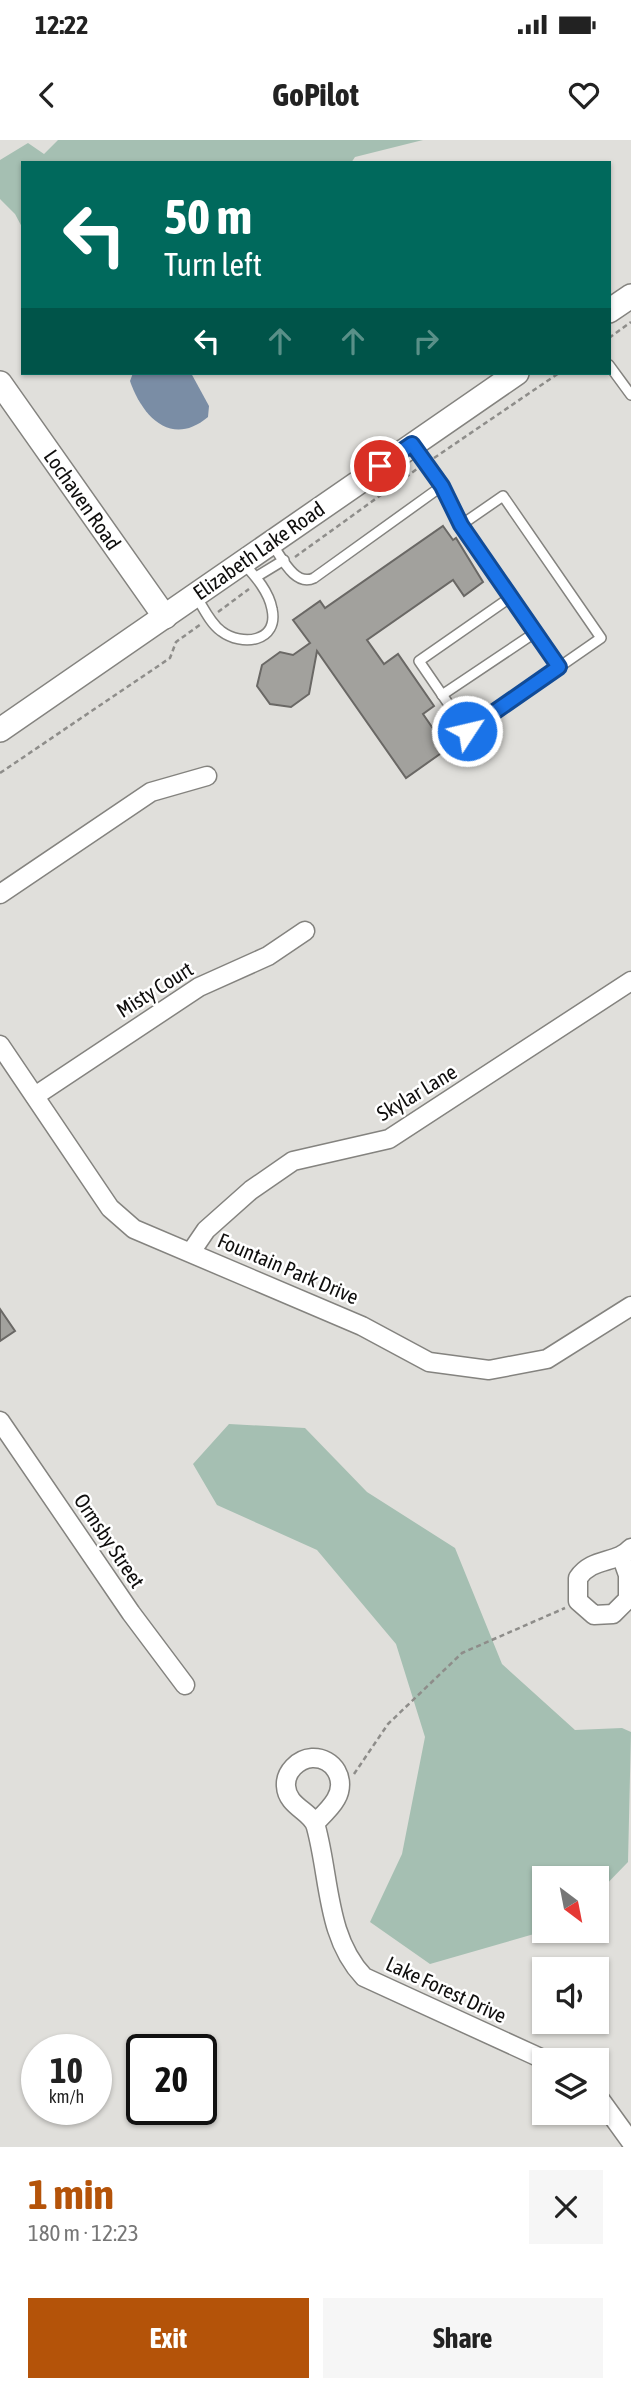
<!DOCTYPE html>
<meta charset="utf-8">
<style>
body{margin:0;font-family:"Asap Condensed",sans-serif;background:#f6f6f6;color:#222;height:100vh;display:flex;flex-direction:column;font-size:26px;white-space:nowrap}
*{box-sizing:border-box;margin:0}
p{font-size:23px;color:#767676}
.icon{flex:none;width:38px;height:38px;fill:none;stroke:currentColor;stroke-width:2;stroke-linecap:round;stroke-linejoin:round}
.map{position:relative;height:2007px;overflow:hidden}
.side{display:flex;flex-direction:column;background:#fff;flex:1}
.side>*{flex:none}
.guide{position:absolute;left:21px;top:21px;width:590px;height:214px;border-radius:0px;box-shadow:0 2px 5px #0004;background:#00695c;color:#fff;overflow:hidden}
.needle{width:46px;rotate:148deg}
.controls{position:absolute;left:532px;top:1726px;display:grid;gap:14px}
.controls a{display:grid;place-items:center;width:77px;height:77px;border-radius:0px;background:#fff;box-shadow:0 2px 5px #0004;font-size:35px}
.speed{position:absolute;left:21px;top:1894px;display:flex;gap:14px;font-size:35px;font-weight:700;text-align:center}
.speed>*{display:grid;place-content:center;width:91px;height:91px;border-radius:50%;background:#fff;box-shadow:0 2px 5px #0004;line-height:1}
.speed small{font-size:18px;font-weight:400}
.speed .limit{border:4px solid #111;border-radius:10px;background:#fff;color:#111}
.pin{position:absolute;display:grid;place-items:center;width:60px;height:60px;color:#fff;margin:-30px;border:4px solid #fff;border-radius:50%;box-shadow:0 2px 7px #0007}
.me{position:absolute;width:77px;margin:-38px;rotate:55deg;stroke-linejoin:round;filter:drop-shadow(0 0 5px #0008)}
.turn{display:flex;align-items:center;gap:24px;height:147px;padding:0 28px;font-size:32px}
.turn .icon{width:91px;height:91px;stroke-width:2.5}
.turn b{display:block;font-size:49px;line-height:60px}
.lanes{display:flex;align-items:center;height:66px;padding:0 28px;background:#0003;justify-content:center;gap:35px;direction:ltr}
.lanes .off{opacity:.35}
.round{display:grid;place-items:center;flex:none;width:74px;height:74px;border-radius:0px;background:#f6f6f6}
.headline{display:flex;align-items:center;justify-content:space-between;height:119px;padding:0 28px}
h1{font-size:42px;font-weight:700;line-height:52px;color:#b45309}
.action{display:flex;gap:14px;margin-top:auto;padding:14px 28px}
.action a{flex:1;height:80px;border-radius:0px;background:#b45309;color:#fff;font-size:28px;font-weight:700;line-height:80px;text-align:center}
.action a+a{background:#f6f6f6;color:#222}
.status{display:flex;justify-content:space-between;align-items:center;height:49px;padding:0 35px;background:#fff;direction:ltr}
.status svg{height:19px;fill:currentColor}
header{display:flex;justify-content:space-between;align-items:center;height:91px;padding:0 28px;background:#fff;font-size:32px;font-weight:700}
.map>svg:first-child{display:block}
</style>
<div class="status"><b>12:22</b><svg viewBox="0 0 49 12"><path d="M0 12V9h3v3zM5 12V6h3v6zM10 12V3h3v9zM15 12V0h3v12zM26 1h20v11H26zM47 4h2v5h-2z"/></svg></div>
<header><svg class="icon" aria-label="back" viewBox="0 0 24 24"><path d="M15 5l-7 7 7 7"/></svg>GoPilot<svg class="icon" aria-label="heart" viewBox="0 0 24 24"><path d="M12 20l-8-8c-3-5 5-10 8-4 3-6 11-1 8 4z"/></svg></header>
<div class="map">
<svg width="631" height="2007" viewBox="0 0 631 2007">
<rect width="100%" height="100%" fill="#e0dfdb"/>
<!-- green -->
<g fill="#a5bfb2">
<path d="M58,0H423L355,17L351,23H23V89L15,74L0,59V20L28,3L44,14Z"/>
<path d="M229,1284L305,1288L367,1352L455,1408L502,1524L575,1590L622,1588L631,1592L628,1722L597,1754V1738H544V1790H548L430,1824L370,1782L402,1714L425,1597L396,1504L317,1410L217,1365L193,1324Z"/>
</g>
<!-- water -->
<path fill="#7a8da5" d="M133,233H191L209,266L208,277C171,308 142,276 130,241Z"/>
<!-- building -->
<g fill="#a2a19d" stroke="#6a6865" stroke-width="2">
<path d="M443,386L453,400L456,398L483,442L464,456L453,440L367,500L384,524L398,514L434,566L423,574L447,609L406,638L317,511L309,554L291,567L270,564L257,546L262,525L280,512L293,515L310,503L293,480L320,461L325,468Z"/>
<path d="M0,1169L15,1191L0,1201Z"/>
</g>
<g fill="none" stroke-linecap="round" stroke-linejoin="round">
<!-- service casing -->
<g stroke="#84837f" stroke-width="12">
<g id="service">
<path d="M609,225L631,255"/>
<path d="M442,346L461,385L559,527"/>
<path d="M461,385L503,356L601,498L467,591L419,521L511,457"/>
<path d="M272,404C282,418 295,447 314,438L442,346L412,304"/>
<path d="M256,437L284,420"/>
<path d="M196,456C203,467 210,483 221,491C242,507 279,502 272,469C269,452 256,437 244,424"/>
<path d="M442,555L536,492"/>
</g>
</g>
<!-- minor casing -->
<g stroke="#84837f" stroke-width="21">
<g id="minor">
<path d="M0,754L151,652L207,636"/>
<path d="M0,905L110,1068L134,1089L362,1186L429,1222L489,1230L547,1219L631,1166"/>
<path d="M35,956L199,847L268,816L305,791"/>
<path d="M191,1112L206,1090L251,1050L293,1021L389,999L631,841"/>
<path d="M0,1281L131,1473L185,1545"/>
<path d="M622,1418L628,1435V1459L613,1474L594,1475L578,1461V1438C592,1417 617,1424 631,1408"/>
<path d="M315,1683C322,1676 331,1668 336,1659C347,1640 334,1617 312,1618C298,1619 285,1632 286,1646C287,1667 312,1671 316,1687C330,1738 326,1797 364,1837L545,1920"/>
<path d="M597,1955L631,2002"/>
</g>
</g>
<!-- tertiary casing -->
<g stroke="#84837f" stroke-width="26">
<g id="tertiary">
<path d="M609,171L631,156"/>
<path d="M0,243L165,477"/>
<path d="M0,590L517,233"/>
</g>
</g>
<!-- path -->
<g stroke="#8e8d8a" stroke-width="2.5" stroke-dasharray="5 3.5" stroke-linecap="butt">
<path d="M609,198L631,182"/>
<path d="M434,318L559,233"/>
<path d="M295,417L417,329"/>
<path d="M218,472L249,449"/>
<path d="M0,633L170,518L176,502L201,484"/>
<path d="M354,1634L388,1584L462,1513L565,1468"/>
</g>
<!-- service -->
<use href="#service" stroke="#fff" stroke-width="9"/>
<!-- minor -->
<use href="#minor" stroke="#fff" stroke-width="18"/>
<!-- tertiary -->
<use href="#tertiary" stroke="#fff" stroke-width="23"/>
</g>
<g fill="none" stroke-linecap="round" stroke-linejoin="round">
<!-- route casing -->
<g stroke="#114b97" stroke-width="18">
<path id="route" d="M380,326L412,304L442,346L461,385L559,527L467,591"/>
</g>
<!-- route -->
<use href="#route" stroke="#1a73e8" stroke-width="12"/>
</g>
<g text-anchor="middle" stroke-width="5" stroke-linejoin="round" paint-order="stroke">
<!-- street labels -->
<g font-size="21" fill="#0f0e0d" stroke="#fff">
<text transform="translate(82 360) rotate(55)" y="7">Lochaven Road</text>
<text transform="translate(259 411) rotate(-35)" y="7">Elizabeth Lake Road</text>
<text transform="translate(155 850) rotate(-32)" y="7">Misty Court</text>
<text transform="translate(417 953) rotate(-31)" y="7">Skylar Lane</text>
<text transform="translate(288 1129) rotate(23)" y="7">Fountain Park Drive</text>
<text transform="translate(109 1401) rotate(56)" y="7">Ormsby Street</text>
<text transform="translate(446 1850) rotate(25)" y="7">Lake Forest Drive</text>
</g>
</g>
</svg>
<div class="controls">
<a><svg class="needle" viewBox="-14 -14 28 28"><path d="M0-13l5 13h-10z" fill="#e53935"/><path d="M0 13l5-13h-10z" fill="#767676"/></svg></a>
<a><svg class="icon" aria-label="sound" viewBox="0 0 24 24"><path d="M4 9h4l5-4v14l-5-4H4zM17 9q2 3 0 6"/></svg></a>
<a><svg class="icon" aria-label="layers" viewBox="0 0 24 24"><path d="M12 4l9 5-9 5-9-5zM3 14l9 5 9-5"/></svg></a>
</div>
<div class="speed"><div>10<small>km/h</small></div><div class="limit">20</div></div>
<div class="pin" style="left:380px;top:326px;background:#d93025"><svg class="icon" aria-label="arrive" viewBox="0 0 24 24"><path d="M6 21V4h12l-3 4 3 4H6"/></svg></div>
<svg class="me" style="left:467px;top:591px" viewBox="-20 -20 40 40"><circle r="17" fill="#1a73e8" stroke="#fff" stroke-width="3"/><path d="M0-11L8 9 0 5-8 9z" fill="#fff"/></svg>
<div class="guide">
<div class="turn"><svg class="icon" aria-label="left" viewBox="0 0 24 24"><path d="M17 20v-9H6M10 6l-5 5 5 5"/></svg><div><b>50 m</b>Turn left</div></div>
<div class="lanes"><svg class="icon" aria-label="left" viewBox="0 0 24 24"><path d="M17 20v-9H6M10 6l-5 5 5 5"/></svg><svg class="icon off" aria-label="ahead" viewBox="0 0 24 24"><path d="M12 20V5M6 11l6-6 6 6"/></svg><svg class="icon off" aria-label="ahead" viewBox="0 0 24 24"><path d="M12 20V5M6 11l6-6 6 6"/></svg><svg class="icon off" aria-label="right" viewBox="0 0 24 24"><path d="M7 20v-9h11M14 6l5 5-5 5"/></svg></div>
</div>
</div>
<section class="side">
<div class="headline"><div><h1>1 min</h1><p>180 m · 12:23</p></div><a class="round"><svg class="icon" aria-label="close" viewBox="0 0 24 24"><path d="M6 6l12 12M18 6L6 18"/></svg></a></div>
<div class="action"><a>Exit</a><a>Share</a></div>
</section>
